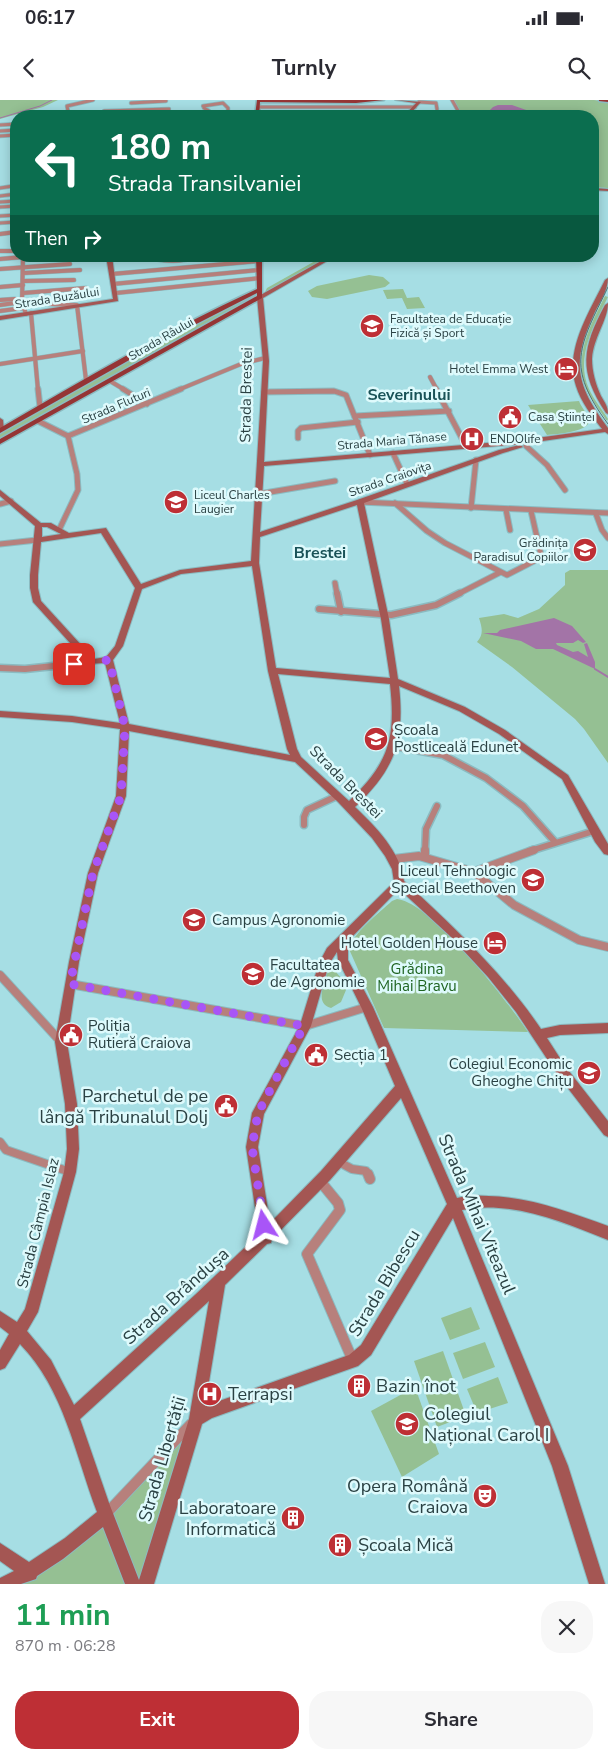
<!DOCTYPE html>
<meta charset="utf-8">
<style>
body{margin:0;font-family:"Nunito Sans",sans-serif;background:#f7f7f7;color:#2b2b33;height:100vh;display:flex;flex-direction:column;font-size:19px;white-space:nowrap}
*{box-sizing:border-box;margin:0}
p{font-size:16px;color:#7c7c81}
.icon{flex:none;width:28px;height:28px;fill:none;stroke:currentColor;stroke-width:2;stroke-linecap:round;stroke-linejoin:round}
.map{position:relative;height:1484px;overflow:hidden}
.side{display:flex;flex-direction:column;background:#fff;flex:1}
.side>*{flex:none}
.guide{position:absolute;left:10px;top:10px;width:589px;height:152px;border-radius:20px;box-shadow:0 2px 12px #0003;background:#0b6e4f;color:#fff;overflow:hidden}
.pin{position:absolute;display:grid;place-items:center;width:42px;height:42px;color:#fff;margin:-21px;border-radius:10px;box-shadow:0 2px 8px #0006}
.me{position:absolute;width:55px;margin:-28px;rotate:351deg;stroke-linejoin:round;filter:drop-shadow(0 0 4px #0008)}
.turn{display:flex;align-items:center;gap:18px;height:105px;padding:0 15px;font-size:22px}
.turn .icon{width:65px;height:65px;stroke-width:2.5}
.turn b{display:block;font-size:35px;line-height:42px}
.then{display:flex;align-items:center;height:48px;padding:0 15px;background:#0003;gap:10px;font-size:19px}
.round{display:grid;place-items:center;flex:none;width:52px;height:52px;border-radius:20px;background:#f7f7f7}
.headline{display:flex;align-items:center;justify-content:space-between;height:85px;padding:0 15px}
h1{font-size:30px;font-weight:700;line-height:38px;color:#1e9e55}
.primary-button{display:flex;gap:10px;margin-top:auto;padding:10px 15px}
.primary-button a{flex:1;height:58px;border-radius:20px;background:#be2f35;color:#fff;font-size:20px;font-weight:700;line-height:58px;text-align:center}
.primary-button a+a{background:#f7f7f7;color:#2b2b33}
.status{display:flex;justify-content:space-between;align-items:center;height:35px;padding:0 25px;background:#fff;direction:ltr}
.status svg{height:14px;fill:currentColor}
header{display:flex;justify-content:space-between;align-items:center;height:65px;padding:0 15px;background:#fff;font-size:22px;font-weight:700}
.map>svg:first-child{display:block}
</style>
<div class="status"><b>06:17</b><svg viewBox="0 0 49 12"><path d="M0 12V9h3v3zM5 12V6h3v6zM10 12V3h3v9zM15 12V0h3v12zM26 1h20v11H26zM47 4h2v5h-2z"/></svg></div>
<header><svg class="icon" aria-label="back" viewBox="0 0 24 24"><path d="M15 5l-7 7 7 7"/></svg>Turnly<svg class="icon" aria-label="search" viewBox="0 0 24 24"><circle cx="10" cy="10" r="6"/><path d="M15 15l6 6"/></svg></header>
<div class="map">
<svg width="608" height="1484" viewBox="0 0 608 1484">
<rect width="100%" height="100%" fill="#a6dee4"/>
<!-- green -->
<g fill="#95c093">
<path d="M0,0H58L43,7L0,19Z"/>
<path d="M454,0H594L608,2V88L593,87L592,16H463L457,10Z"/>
<path d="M324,156H331L265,192L267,188Z"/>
<path d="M369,175L383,177L390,183L385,187L327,199L312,197L308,191L317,186Z"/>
<path d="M403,189L407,198L419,197L425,208L407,209L402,198L387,199L383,190Z"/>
<path d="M605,196L608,197C594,225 575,257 589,289C594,300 602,309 608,319L607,321C600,310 591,300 586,288C573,256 591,224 605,196Z"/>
<path d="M249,197L252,198L224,215L0,339V332L181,231Z"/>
<path d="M579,301C581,307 587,313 589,319C592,332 556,334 547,335L528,305Z"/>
<path d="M570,470H608V663L584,629L575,619L512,567L477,542C484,534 482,528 479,518L504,514L518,518L539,509L565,485V473Z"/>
<path d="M397,799C431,802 509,903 528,932L384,928L349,849C352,834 380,812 392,801Z"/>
<path d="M331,871H335L342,879L346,890L341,902L331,908C315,904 324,885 326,874Z"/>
<path d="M471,1207L480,1229L450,1240L441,1218Z"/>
<path d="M485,1242L495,1267L463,1279L453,1253Z"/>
<path d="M443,1251L466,1316L437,1327L414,1261Z"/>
<path d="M498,1277L508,1303L477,1313L467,1289Z"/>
<path d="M415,1287L439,1354L402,1377L371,1311Z"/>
<path d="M190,1328L146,1484H5L48,1462Z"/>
</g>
<!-- water -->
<g fill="#a374a7">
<path d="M498,5H512L529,11L530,16H493L490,10L493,7Z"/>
<path d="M554,518L572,526L586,542L583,543L578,540L573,543H556L557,545L573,552L578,551L588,557L584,544L587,543L595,562V569L553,549H536L521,541L483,533H497L500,530Z"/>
</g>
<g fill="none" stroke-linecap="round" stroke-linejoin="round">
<!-- stream-far1 -->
<path stroke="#a374a7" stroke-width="1" d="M0,18L40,6L52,0"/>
<!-- stream -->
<path stroke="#a374a7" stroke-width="2" d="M595,569L608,577"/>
<!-- street-far5 casing -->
<g stroke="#8bbbc1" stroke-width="4.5">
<g id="street-far5">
<path d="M452,0L461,16"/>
<path d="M419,2L436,3L437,9"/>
<path d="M131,3L166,1"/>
<path d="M203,6L223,3L228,8V16"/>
<path d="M258,7H415"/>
<path d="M204,8L209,11L206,12"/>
<path d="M104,11L169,9"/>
<path d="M446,13H458"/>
<path d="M257,15L411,16"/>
<path d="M69,16L67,6L93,0"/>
<path d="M133,16L171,14"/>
<path d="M0,25L16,24"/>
<path d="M0,31L16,30"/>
<path d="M0,36L16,35"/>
<path d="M0,88L13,86"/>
<path d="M0,96L16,94"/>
<path d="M0,102L16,101"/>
<path d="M0,107L16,106"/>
<path d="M0,116L16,115"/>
<path d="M0,123L16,122"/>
</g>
</g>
<!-- street-far4 casing -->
<g stroke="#8bbbc1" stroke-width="5">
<g id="street-far4">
<path d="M0,134L16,132"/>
<path d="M0,151H16"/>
<path d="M23,156L22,202L26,214"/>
<path d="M145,156C167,165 191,159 214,156"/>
<path d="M109,157L119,156"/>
<path d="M0,159L23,157"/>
<path d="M23,159L51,156"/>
<path d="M0,169L70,164"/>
<path d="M24,173L80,170"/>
<path d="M112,174L259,161"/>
<path d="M24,181L74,180"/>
<path d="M113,184L259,170"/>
<path d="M0,187L23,185"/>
<path d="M23,193L86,188"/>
<path d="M116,193L260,178"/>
<path d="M0,200L15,199"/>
<path d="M22,203L77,205L86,280"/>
<path d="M0,205L22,202"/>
<path d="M0,211L23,208"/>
<path d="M31,213L38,290"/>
<path d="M0,264L83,251"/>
<path d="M430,277L437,290"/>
<path d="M110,281L125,290"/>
<path d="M178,290L241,264L265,258"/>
</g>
</g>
<!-- street-far3 casing -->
<g stroke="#8bbbc1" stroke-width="7">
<g id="street-far3">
<path d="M38,289L40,307"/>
<path d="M123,289L147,304"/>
<path d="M436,289L466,346"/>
<path d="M264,292L334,291L346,295L370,355"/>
<path d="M355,316L449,311"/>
<path d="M38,321L68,336"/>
<path d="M68,336L181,289"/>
<path d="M298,338V331L301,328L358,322"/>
<path d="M526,346L547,365L565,390"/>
<path d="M393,353L407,384"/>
<path d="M259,394L335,381"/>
<path d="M360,402L608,413"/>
<path d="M395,403L427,431L445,443L507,475L540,458L541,455L531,411"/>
<path d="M0,404L11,401"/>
<path d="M471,408L476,360"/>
<path d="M506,410L510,430"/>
<path d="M596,414L602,430L608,438"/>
<path d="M59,430L78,390L77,374L68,336"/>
<path d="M0,444L37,440"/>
<path d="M335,483L337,494"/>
<path d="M458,494L499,473"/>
</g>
</g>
<!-- street-far2 casing -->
<g stroke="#8bbbc1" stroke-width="9">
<g id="street-far2">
<path d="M337,493L341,512"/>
<path d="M319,509L391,515L436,505L460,493"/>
<path d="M0,568L25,569L92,562"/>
<path d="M393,646L443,655L486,678L523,706L555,742"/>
<path d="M304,725V717L307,710L337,696"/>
<path d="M425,751L426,729L437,706"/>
<path d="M530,751L594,731"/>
</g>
</g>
<!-- street-far1 casing -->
<g stroke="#8bbbc1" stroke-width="10">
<g id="street-far1">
<path d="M425,757V750"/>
<path d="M394,759L419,756L474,772L534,750"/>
<path d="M474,772L514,805L579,840L608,847"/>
<path d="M0,875L61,942"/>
<path d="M70,884L305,926L367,907"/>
<path d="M0,1042L6,1050L70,1072"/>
<path d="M337,1061L352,1069L366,1071L368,1075"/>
</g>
</g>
<!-- street casing -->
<g stroke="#8bbbc1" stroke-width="12">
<g id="street">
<path d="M368,1074L370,1079"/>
<path d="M320,1081L338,1103L340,1110L307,1154L353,1261"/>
<path d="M106,1414L191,1324"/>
</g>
</g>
<!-- secondary casing -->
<g stroke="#8bbbc1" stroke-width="2">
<g id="secondary">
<path d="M395,0L421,2L408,16H404L416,3Z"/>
<path d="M592,88L608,89V91L592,90Z"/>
<path d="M106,156H112L118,201L0,220V216L113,199Z"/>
<path d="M330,156H336L263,198L269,261L264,362L522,340L602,329C592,316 581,302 576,286C564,250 590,211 605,180L608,178C608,191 599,203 594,214C571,263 576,285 608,328V334L605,332L522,344L264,366L260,432L357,400L499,350L520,345L523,347L503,353L364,403L389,519L398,579L465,607L505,630L568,675L608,744V755L604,754L595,742L562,679L499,634L459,611L399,586C405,641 395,669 355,707C376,727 400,751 404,781C454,827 503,873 541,929L560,925L608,923V933L560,935L547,938L565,966L608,1021V1037L604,1035L557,974L516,912L488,877L450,836L399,789L348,841V860L373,907L457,1098C467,1095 478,1095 488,1096C530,1097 569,1112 608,1126V1140C563,1122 511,1100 462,1110L568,1366L605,1484H589L552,1366L453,1118L371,1255L358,1266L212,1318L202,1324L154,1484H125L103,1427L63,1459L37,1476L36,1479L21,1484H0V1478L14,1471L0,1461V1443L29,1462L65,1438L97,1412C75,1354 64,1289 20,1244L5,1268L0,1270V1250L9,1234L0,1227V1211L17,1222L25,1209L64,1072L67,1049L65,1004L55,942L69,862L88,773L116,696L120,629L72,622L0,617V611L72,616L120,623L105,563L89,564L33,502L30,488V475L35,426L0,396V390L41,423H51L69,433L106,428L141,484L180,470L251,461L263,261L257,197ZM357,405L381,519L390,578L276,568L259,463L260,437ZM42,427H47L61,434L42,437ZM101,433L135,488L115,546L106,557L94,559L41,501L38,488V475L41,442ZM252,466L268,571L287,649L290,655L129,624L113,560L123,546L142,489L181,474ZM278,574L390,584C396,638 389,663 349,701L301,657L297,649ZM129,631L295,662L338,702L372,738L385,756L392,769L394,782L327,848L319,863L300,925L252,1013L246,1047L259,1134L196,1194L74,1305L51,1260L27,1231L38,1212L76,1072L79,1049L77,1004L67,942L79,862L98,773L126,696ZM337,852L338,860L362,909L395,986L321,1071L270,1123L258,1047L264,1014L311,926L329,864ZM401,998L447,1104L361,1245L349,1255L205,1306L225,1185L267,1144L271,1143L272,1139L330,1080ZM209,1201L189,1319L139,1480L109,1403L80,1319Z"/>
<path d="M608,203C608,220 593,238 592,259C592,272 596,285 601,296C605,303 608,306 608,314L606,313C578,271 582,248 605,205Z"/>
<path d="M0,318L3,320L4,330H0Z"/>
</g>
</g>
<!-- primary casing -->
<g stroke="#8bbbc1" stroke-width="3">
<g id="primary">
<path d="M257,0H384L356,3L260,2L259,16H255Z"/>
<path d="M599,0H608V2L599,1Z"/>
<path d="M256,156H262V198L0,344V339L257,196V193L163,241L0,333V328C84,279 168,230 257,189Z"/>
</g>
</g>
<!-- street-far5 -->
<use href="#street-far5" stroke="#b7807c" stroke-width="3"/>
<!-- street-far4 -->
<use href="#street-far4" stroke="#b7807c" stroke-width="4"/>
<!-- street-far3 -->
<use href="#street-far3" stroke="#b7807c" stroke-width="5"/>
<!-- street-far2 -->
<use href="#street-far2" stroke="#b7807c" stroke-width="6"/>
<!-- street-far1 -->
<use href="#street-far1" stroke="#b7807c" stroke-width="8"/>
<!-- street -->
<use href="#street" stroke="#b7807c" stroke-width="10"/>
<!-- secondary -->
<use href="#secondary" fill="#a45653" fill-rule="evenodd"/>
<!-- primary -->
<use href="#primary" fill="#953535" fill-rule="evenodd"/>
<!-- tram -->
<path stroke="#507275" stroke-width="1" d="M608,187C579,247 565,266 608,324"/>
</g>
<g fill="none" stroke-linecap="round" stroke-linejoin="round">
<!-- route -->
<path stroke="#a855f7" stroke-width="9" stroke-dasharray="0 16.2" d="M74,564L109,560L125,627L121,696L93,773L70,884L304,926L258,1013L252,1047L264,1125"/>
</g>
<!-- icons -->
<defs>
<g id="university-disc" transform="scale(1.25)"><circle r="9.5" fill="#be2f35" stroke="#defafc"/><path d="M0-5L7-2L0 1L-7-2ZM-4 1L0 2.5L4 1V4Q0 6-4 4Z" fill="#fff"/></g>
<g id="hotel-disc" transform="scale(1.25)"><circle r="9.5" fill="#be2f35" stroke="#defafc"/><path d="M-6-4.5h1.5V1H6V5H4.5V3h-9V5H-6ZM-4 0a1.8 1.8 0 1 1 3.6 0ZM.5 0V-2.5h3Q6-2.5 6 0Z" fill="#fff"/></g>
<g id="civic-disc" transform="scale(1.25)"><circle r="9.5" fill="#be2f35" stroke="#defafc"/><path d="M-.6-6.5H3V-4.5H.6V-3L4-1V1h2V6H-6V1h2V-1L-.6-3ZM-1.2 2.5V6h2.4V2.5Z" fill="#fff"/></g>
<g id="hospital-disc" transform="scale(1.25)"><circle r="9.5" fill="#be2f35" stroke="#defafc"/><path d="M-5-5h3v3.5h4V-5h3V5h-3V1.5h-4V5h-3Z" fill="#fff"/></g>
<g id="school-disc" transform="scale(1.25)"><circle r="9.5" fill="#be2f35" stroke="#defafc"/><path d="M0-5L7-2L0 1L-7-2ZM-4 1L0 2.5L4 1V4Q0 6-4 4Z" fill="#fff"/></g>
<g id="building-disc" transform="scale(1.25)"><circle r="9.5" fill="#be2f35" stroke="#defafc"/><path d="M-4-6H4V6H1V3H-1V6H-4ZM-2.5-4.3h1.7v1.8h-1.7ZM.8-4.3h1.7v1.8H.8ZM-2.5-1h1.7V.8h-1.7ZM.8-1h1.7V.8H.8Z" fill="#fff"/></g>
<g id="theatre-disc" transform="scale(1.25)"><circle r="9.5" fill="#be2f35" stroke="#defafc"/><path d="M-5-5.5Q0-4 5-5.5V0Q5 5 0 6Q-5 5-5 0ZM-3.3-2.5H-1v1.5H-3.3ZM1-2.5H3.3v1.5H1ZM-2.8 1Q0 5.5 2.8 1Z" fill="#fff"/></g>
</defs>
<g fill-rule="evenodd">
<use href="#university-disc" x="372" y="226"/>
<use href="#hotel-disc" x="566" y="269"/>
<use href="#civic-disc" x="510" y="317"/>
<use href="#hospital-disc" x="472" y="339"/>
<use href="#school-disc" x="176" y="402"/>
<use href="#school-disc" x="585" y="450"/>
<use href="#school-disc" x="376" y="639"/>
<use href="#school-disc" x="533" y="780"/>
<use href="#university-disc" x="194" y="820"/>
<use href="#hotel-disc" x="495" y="843"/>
<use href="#university-disc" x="253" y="874"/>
<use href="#civic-disc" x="71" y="935"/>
<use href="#civic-disc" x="316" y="955"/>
<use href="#school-disc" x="589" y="973"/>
<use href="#civic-disc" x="226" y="1006"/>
<use href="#building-disc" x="359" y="1286"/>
<use href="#hospital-disc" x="210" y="1294"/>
<use href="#school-disc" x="407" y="1324"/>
<use href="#theatre-disc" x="485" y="1396"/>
<use href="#building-disc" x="293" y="1418"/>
<use href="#building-disc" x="340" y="1445"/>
</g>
<g text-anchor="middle" stroke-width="5" stroke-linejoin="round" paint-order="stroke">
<!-- far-street labels -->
<g font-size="12" fill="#2a4143" stroke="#defafc">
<text transform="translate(57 198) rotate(-9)" y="4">Strada Buzăului</text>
<text transform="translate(161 239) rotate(-30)" y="4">Strada Râului</text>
<text transform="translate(116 306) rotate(-23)" y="4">Strada Fluturi</text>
<text transform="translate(392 341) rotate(-5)" y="4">Strada Maria Tănase</text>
<text transform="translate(390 379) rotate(-19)" y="4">Strada Craiovița</text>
</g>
<!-- far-poi labels -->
<g font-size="12" fill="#2a4143" stroke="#defafc" text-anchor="start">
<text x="390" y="223">Facultatea de Educație<tspan x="390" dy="14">Fizică și Sport</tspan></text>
<text x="548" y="273" text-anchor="end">Hotel Emma West</text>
<text x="528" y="321">Casa Științei</text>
<text x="490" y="343">ENDOlife</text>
<text x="194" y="399">Liceul Charles<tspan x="194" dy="14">Laugier</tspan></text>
<text x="568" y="447" text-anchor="end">Grădinița<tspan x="568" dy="14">Paradisul Copiilor</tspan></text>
</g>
<!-- street labels -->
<g font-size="15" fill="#2a4143" stroke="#defafc">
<text transform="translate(246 295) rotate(-89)" y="5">Strada Brestei</text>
<text transform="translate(346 682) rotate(45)" y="5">Strada Brestei</text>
<text transform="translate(38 1123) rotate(-76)" y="5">Strada Câmpia Islaz</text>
</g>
<!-- poi labels -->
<g font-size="15" fill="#2a4143" stroke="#defafc" text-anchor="start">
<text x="394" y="635">Școala<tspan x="394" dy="17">Postliceală Edunet</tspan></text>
<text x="516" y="776" text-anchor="end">Liceul Tehnologic<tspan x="516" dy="17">Special Beethoven</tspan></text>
<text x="212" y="825">Campus Agronomie</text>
<text x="478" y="848" text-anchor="end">Hotel Golden House</text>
<text x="270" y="870">Facultatea<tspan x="270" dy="17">de Agronomie</tspan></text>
<text x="88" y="931">Poliția<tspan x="88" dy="17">Rutieră Craiova</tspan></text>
<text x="334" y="960">Secția 1</text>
<text x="572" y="969" text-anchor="end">Colegiul Economic<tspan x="572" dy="17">Gheoghe Chițu</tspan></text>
</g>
<!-- park labels -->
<g font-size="15" fill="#1f6421" stroke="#defafc">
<text x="417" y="874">Grădina<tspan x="417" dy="17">Mihai Bravu</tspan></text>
</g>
<!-- far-district labels -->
<g font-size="16" font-weight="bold" fill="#195257" stroke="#defafc">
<text x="409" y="300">Severinului</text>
<text x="320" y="458">Brestei</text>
</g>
<!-- near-poi labels -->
<g font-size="18" fill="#2a4143" stroke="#defafc" text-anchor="start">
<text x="208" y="1002" text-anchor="end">Parchetul de pe<tspan x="208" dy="21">lângă Tribunalul Dolj</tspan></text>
<text x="376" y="1292">Bazin înot</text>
<text x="228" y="1300">Terrapsi</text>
<text x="424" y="1320">Colegiul<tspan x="424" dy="21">Național Carol I</tspan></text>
<text x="468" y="1392" text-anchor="end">Opera Română<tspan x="468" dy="21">Craiova</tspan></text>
<text x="276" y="1414" text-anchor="end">Laboratoare<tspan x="276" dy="21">Informatică</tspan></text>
<text x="358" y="1451">Școala Mică</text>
</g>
<!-- near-street labels -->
<g font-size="18" fill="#2a4143" stroke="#defafc">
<text transform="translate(477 1114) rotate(67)" y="6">Strada Mihai Viteazul</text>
<text transform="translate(384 1183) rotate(-59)" y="6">Strada Bibescu</text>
<text transform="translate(176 1196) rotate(-42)" y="6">Strada Brândușa</text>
<text transform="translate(162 1359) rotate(-74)" y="6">Strada Libertății</text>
</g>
</g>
</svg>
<div class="pin" style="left:74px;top:564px;background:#d93025"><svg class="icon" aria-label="arrive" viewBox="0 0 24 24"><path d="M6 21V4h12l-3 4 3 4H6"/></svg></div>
<svg class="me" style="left:264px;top:1125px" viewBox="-20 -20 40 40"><path d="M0-17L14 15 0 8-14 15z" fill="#a855f7" stroke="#fff" stroke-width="4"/></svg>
<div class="guide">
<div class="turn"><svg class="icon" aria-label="left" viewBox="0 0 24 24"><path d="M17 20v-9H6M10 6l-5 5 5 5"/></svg><div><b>180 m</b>Strada Transilvaniei</div></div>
<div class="then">Then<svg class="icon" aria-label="right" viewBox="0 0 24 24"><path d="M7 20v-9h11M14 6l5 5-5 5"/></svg></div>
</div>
</div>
<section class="side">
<div class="headline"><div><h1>11 min</h1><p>870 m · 06:28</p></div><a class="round"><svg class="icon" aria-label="close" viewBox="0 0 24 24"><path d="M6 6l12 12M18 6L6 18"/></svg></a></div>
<div class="primary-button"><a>Exit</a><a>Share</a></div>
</section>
